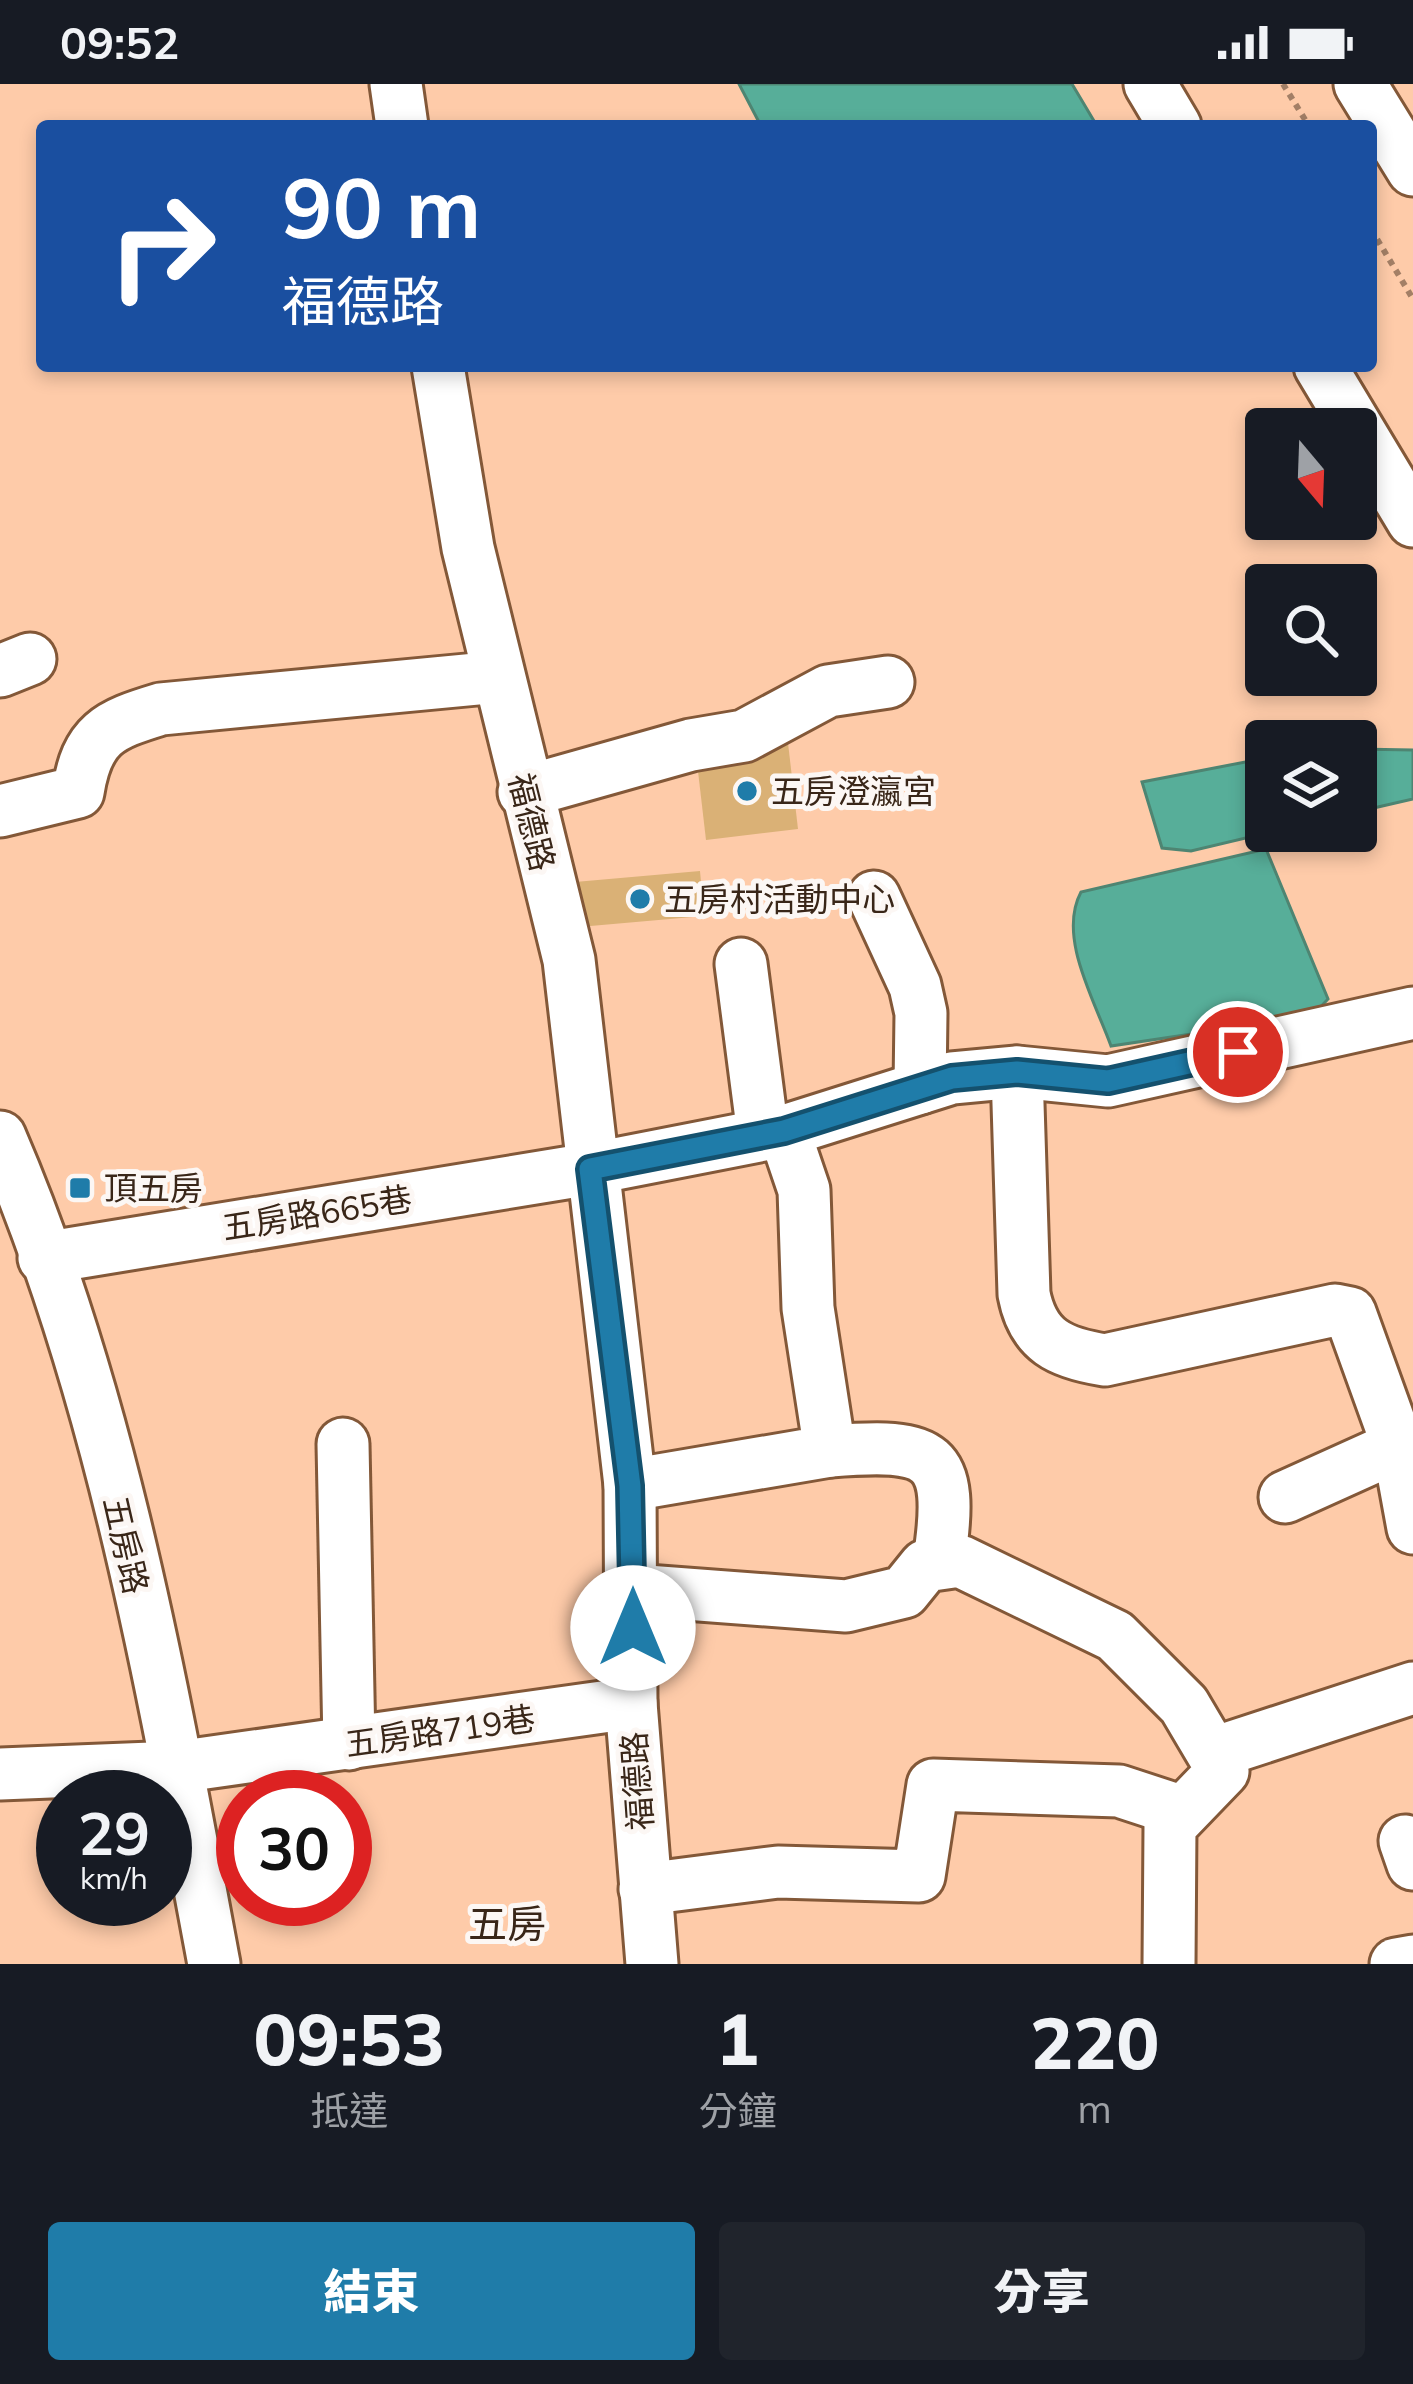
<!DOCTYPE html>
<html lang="zh-TW">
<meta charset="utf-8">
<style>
body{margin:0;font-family:Mulish,"Noto Sans TC",sans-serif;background:#20242c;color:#f1f3f6;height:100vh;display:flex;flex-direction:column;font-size:45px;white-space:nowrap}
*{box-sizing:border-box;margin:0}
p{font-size:39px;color:#9ea1a6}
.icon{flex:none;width:66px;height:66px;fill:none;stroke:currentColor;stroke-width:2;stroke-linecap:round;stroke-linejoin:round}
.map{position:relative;height:1880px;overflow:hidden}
.drawer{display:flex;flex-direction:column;background:#171b24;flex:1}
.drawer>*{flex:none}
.hud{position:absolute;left:36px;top:36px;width:1341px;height:252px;border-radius:12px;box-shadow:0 6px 18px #0003;background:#1a4fa0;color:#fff;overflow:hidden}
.needle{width:78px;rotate:161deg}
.tools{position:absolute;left:1245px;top:324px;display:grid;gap:24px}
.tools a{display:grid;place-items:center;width:132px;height:132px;border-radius:12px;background:#171b24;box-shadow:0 6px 18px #0003;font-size:60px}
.speed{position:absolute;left:36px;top:1686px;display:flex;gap:24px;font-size:60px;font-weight:700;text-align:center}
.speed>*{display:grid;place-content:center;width:156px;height:156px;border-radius:50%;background:#171b24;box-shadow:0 6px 18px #0003;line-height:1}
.speed small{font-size:30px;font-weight:400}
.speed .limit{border:18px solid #d22;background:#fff;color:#111}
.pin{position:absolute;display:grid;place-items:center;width:102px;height:102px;color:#fff;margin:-51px;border:6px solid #fff;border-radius:50%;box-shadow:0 3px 12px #0007}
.me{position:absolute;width:132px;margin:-66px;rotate:0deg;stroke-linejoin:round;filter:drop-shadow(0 0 9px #0008)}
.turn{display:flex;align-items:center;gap:42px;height:252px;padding:0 48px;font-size:54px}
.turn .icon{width:156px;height:156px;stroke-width:2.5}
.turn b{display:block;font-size:84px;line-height:102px}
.eta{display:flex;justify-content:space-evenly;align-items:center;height:204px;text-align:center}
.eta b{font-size:72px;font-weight:800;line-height:84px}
.primary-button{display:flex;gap:24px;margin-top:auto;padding:24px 48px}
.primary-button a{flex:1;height:138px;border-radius:12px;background:#1f7ca9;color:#fff;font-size:48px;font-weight:800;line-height:138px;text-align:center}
.primary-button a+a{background:#20242c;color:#f1f3f6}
.status{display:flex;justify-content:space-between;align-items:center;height:84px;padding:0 60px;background:#171b24;direction:ltr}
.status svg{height:33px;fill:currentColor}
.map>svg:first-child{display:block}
</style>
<div class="status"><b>09:52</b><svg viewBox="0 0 49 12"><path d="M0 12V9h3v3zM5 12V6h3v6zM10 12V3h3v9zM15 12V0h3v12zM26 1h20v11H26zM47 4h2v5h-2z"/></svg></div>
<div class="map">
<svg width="1413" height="1880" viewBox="0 0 1413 1880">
<rect width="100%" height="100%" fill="#fecba9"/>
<!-- water -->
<g fill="#57ae99" stroke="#4e8572" stroke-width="3">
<path d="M739,0H1072L1097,42H761Z"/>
<path d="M1356,665L1413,666V715L1356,728Z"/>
<path d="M1266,674V747H1275L1191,767L1162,764L1142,698Z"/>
<path d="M1266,765L1328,915L1312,932L1111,962C1095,917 1057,853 1081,808Z"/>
</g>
<!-- building -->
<g fill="#dab176">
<path d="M788,659L798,745L706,756L696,670Z"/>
<path d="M700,787L704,832L579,843L575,798Z"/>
</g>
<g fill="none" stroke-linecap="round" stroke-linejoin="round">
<!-- minor casing -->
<g stroke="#835838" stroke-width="57">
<g id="minor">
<path d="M396,0L402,42"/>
<path d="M1150,0L1175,42"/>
<path d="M1360,0L1413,86"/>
<path d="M438,282L468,464L569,876L630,1401L631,1619L652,1880"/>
<path d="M1320,282L1413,437"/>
<path d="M0,587L30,575"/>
<path d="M524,708L691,661L744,652L828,607L888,598"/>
<path d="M0,727L78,708C87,650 108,641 161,625L498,593"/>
<path d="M874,813L915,902L921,929L920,1004"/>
<path d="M741,880L763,1050"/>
<path d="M1017,988L1024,1210C1033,1257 1060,1269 1105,1276L1335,1226L1350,1229L1398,1362L1413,1444"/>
<path d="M0,1053C112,1313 162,1602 214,1880"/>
<path d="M44,1174L590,1085L784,1047L952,994L1017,988L1108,997L1413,929"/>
<path d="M343,1360L349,1660"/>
<path d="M830,1367C933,1359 956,1367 939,1476"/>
<path d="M630,1401L830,1367L808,1224L804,1106L784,1047"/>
<path d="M1285,1413L1398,1362L1413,1361"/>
<path d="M633,1506L846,1522L904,1508L925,1482L960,1477L1115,1552L1184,1621L1223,1687L1170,1742L1169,1880"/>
<path d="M1214,1669L1413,1604"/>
<path d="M0,1690L177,1683L631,1619"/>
<path d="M1405,1757L1413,1780"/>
<path d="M645,1805L778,1788L919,1792L933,1701L1119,1707L1180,1727"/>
<path d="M1396,1880L1413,1877"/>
</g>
</g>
<!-- path -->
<g stroke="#a37f66" stroke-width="6" stroke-dasharray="6 6" stroke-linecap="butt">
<path d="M1283,0L1309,42"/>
<path d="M1371,145L1413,215"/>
</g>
<!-- minor -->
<use href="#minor" stroke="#fff" stroke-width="51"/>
</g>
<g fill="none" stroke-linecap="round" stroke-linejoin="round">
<!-- route casing -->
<g stroke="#14516e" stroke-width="30">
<path id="route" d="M633,1544L630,1402L590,1085L784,1047L952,994L1017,988L1108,997L1238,968"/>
</g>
<!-- route -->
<use href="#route" stroke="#1f7ca9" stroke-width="21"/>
</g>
<!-- markers -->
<g fill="#1f7ca9" stroke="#fcf7f4" stroke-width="4.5">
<circle cx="747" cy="707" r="12"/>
<circle cx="640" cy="815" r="12"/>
<rect x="68" y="1092" width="24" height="24" rx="6"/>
</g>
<g text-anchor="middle" stroke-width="10" stroke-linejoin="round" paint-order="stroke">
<!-- poi labels -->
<g font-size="33" fill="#392618" stroke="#fcf7f4" text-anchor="start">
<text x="771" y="719">五房澄瀛宮</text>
<text x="664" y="827">五房村活動中心</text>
<text x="104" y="1116">頂五房</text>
</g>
<!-- street labels -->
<g font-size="33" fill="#392618" stroke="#fcf7f4">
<text transform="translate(532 738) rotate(76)" y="12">福德路</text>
<text transform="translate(317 1129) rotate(-9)" y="12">五房路665巷</text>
<text transform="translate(126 1461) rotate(77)" y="12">五房路</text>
<text transform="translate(440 1647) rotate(-8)" y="12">五房路719巷</text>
<text transform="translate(637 1697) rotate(-94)" y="12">福德路</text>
</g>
<!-- quarter labels -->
<g font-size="39" fill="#392618" stroke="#fcf7f4">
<text x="507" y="1854">五房</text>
</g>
</g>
</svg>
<div class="tools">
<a><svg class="needle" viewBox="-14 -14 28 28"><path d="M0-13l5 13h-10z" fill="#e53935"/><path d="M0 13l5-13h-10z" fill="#9ea1a6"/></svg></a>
<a><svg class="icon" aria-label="search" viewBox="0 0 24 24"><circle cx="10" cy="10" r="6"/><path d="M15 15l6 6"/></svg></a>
<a><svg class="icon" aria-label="layers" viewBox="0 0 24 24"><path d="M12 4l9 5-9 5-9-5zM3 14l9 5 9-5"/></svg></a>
</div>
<div class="speed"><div>29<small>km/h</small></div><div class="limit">30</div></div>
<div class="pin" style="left:1238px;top:968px;background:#d93025"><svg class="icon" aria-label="arrive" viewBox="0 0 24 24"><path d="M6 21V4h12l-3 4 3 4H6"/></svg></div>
<svg class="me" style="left:633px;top:1544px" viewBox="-20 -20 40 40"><circle r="19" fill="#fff"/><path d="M0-13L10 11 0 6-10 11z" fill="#1f7ca9"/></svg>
<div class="hud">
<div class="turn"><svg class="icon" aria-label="right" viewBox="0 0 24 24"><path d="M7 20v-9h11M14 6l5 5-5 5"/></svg><div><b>90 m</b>福德路</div></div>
</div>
</div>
<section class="drawer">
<div class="eta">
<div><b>09:53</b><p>抵達</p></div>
<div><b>1</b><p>分鐘</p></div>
<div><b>220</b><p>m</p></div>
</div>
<div class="primary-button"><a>結束</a><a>分享</a></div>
</section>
